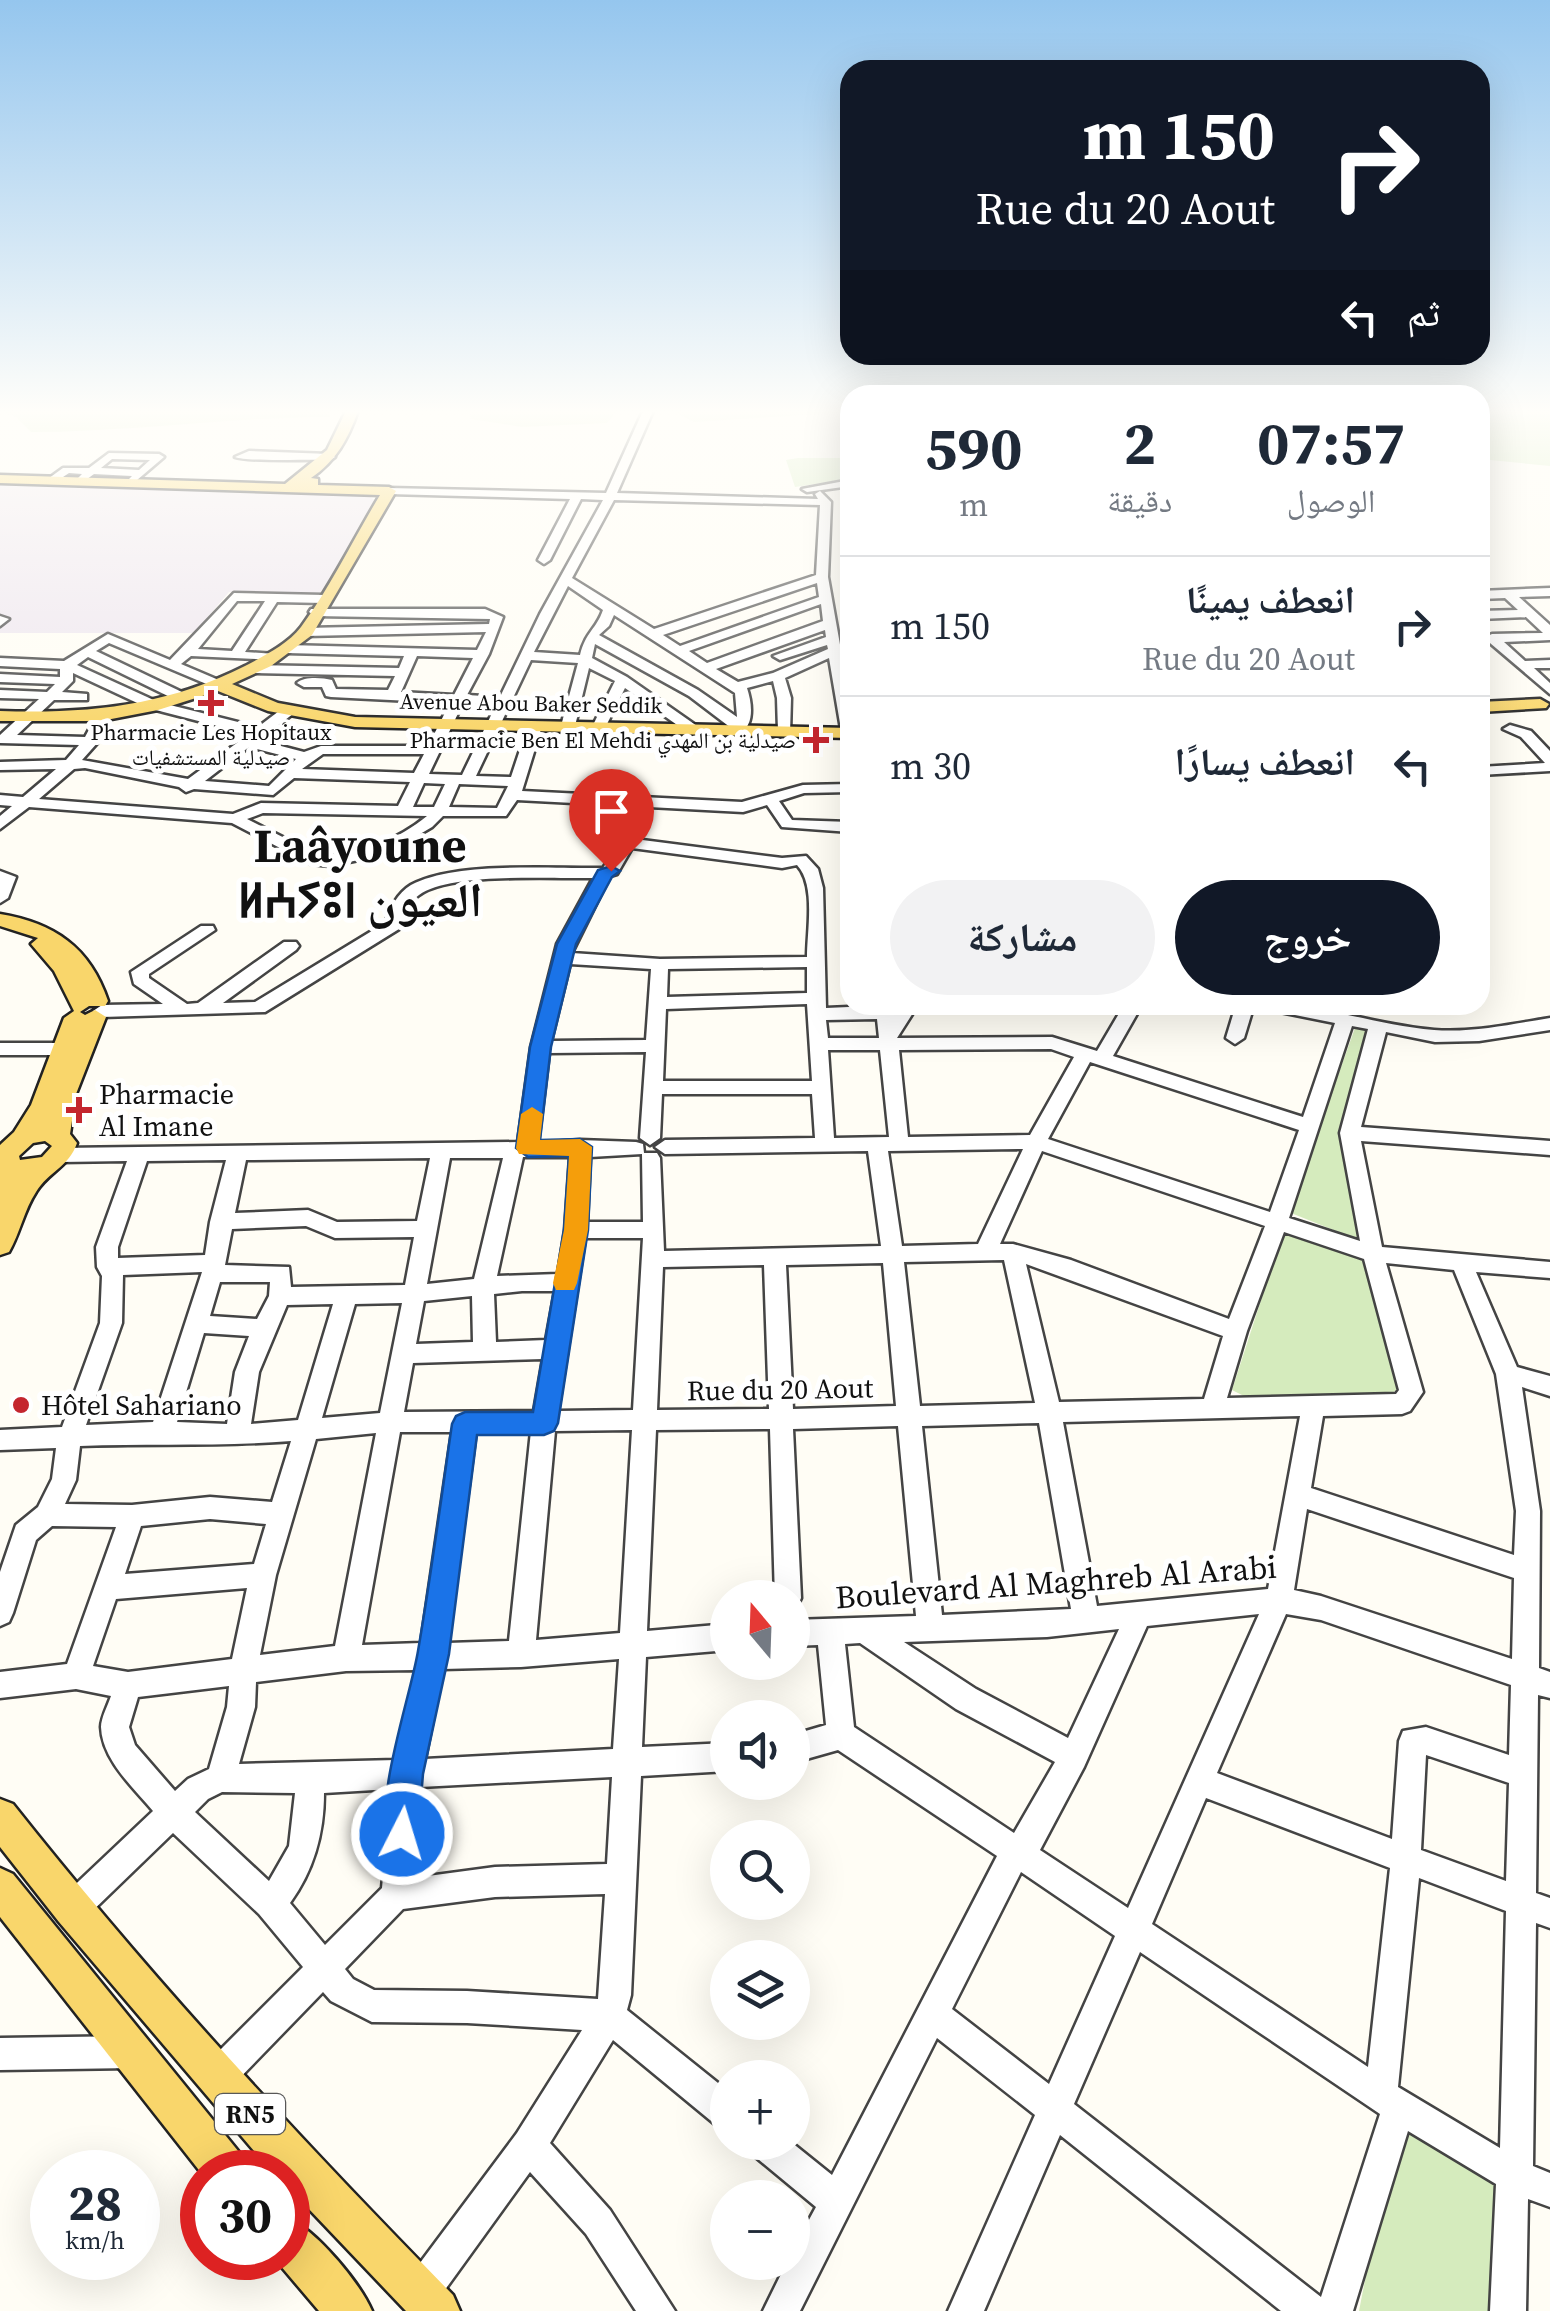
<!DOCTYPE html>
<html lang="ar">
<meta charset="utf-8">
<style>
body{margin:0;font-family:"Source Serif 4","Noto Naskh Arabic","Noto Sans Tifinagh",serif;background:#f2f2f3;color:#1f2937;direction:rtl;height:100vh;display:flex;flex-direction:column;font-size:38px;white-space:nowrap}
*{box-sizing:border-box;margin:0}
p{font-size:32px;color:#747a83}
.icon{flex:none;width:55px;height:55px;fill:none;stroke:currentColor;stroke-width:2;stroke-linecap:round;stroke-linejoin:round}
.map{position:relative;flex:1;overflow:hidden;direction:ltr}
.side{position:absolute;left:840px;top:385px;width:650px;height:630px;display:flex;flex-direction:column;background:#fff;border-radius:30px;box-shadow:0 10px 40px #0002;direction:rtl}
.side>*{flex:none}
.hud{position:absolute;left:840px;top:60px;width:650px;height:305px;border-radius:30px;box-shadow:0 10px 40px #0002;direction:rtl;background:#111827;color:#fff;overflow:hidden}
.needle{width:65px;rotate:341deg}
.controls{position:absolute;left:710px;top:1580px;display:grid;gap:20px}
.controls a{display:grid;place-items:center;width:100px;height:100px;border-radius:50%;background:#fff;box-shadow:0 10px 40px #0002;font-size:50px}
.speed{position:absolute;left:30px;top:2150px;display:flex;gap:20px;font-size:50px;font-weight:700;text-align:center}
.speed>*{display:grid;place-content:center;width:130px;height:130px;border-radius:50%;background:#fff;box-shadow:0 10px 40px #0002;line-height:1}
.speed small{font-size:25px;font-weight:400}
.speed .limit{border:15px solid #d22;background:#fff;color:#111}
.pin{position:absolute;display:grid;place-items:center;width:85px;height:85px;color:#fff;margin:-102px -42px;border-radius:50% 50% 50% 0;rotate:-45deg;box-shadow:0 0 10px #0007}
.pin .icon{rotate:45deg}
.me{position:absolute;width:110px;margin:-55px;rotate:5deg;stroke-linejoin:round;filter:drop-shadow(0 0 8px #0008)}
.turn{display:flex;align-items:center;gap:35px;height:210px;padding:0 50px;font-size:45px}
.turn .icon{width:130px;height:130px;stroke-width:2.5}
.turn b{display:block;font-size:70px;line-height:85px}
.then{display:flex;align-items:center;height:95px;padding:0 50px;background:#0003;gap:20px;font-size:38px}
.eta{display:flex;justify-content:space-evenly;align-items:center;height:170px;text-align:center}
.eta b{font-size:60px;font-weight:700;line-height:70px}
.action{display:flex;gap:20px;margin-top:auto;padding:20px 50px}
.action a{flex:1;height:115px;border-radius:60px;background:#111827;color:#fff;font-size:40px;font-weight:700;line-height:115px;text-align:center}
.action a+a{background:#f2f2f3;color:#1f2937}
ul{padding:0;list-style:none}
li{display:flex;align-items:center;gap:30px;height:140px;padding:0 50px;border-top:2px solid #e0e1e3}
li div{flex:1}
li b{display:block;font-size:38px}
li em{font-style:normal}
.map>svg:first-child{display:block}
</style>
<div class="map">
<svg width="1550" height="2311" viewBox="0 0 1550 2311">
<rect width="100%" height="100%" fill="#fffdf5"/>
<!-- industrial -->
<path fill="#eee6ef" d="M0,482L365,493L376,501L323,591L316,595L229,592L194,633H0Z"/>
<!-- green -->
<g fill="#d5ebbd">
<path d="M0,411H329L330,417C228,417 131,432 31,432L16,417Z"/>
<path d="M469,411H617L607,423L522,427L471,419Z"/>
<path d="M672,411H850V412L694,422Z"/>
<path d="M1480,411H1550V466L1480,459Z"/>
<path d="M798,458H844L850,461V479L795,487L786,460Z"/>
<path d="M1361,1026L1370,1031L1342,1130L1361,1241L1291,1213V1207L1355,1028Z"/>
<path d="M1283,1232L1362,1258L1398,1389L1389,1395L1246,1397L1232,1390Z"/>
<path d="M1398,2111L1511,2189L1505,2311H1359Z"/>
</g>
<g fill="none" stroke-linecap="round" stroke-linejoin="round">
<!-- minor casing -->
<g stroke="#444" stroke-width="5">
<g id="minor">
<path d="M643,411H653L617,493L818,499L815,494L820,491L831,502L828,577L850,701V745L843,741L829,658L785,678L791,698L790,734L778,731L777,698L773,681L747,688C752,703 755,726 739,734L689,696L595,644L592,658L627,677L697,726V732H687L625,688L604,730H594L592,727L615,681L589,668L575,726L563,729L561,726L578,663L531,660L476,776L511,777L528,726L535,722L542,726L522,791L742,802L803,785L850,784V792L804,793L779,801L792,820L850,822V832L782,827L767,805L743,812L517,800L506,816H443L432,827L403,844L368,858L330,866L311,864L232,823L29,807L0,829V816L12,806L0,805V795L23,797L56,769L0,770V762L66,760L79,745L0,743V735L39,699L0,698V690L47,692L55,684L0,682V674L60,677V669L0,666V658L64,661L108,634L170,660L234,593L324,595L330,599L324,603L277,602L245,652L276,654V660L191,656L181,664L221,681V687L216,688L109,643L96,651L184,693V699H174L88,657L77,665L158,702L258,727L283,708H293V714L258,740L304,752L321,746H428L450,703L331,697L326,696L322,687H304L297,683C305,676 322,678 332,680L336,689L388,690L395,676L252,673L245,669L252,665L399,668L404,656L287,653L281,649L287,645L477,650L486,632L306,636L300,632L306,628L489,624L490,619L315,616L309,612L311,609H485L503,617L489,654L467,695L500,697L540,614L603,500L581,499L550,560L544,564L538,560L570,499L389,494L384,491L389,488L606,493ZM614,500L820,505L816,575L654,629L572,578ZM817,583L819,597L680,646L663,635ZM568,586L603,610C596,630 586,631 580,655L534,652ZM237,601H265L232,651L198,649ZM821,604L823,621L707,663L689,651ZM614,615L735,693L737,717L698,690L599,635L609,626ZM825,630L826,637L773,656L780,660L827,645L828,649L773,673L738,682L716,669ZM417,656L473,658L454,695L401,692ZM73,673L148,708L249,734L188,779L82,760L99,741L110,716L108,713H98L85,737L17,735L54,700H87V694L62,692L73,681ZM463,703L496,705L462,775L429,774ZM249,747L296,759L269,786L205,781ZM323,754H424L414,773L302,769ZM85,768L179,787L186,792L194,789L273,795L294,778L410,782L398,806L261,803L233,814L39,799L74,769ZM424,783L445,784L434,807H413ZM459,784L508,786L497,808L449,807ZM263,813L427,816C399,839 356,858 320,856L247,819Z"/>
<path d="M249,451L330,454L335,457L330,460C310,459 247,462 235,457Z"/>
<path d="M109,453L159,454L164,457L130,486L125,483L132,476L94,474L79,485L74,482L82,474L69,473L54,483L45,481L63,468H89ZM112,459L150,460L139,470L101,468Z"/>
<path d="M850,480V486L807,492L802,489Z"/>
<path d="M1550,588V596L1519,597L1550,625V640L1504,642L1525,661L1550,660V668H1534L1550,683V694L1490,643L1481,639L1492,634L1543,633L1526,617L1480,619V611L1518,610L1505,598L1480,599V591Z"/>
<path d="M0,616L9,619L0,626Z"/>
<path d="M1510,725L1531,731L1550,751V771L1480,775V767L1545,763L1521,737L1503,729Z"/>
<path d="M627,838L782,858L806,856L818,869L823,888L826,1008L894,1005L895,1012L900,1005H918L897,1038L1052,1037L1097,1051L1124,1005H1142L1113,1056L1303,1117L1335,1023L1275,1011L1266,1005C1327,1005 1376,1025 1434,1030C1473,1033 1512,1024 1550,1018V1030L1479,1041L1435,1042L1386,1032L1361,1127L1550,1141V1155L1361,1141L1382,1247L1550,1262V1278L1476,1272L1517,1367L1550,1376V1396L1522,1387L1540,1511L1539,1668L1550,1672V1698L1538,1695L1536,1893L1550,1898V1928L1536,1923L1533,2166L1550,2173V2207L1528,2199L1526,2311H1490L1496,2184L1408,2131L1353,2311H1281L1060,2135L984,2311H948L1035,2115L937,2038L800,2311H763L787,2262H792V2251L816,2207L752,2154L747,2142H791L832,2175L997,1856L838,1750L792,1763V1735L826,1725L818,1645L792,1646V1620L916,1616L898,1426L793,1429L801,1598L797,1607L792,1609V1598H775L770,1429L656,1430L647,1631L728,1624V1650L646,1657L642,1747L728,1743V1771L641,1776L631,1995L627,2010L728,2091V2129L716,2125L613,2040L550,2143L610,2210L675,2311H636L586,2234L530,2172L434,2305L421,2310L408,2305L403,2292L408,2279L517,2133L582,2030L467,2023L372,2022L331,2001L323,1992L230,2088L218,2092L206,2088L202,2076L206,2064L303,1967L259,1914L173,1833L83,1920L72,1924L61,1920L57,1909L61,1898L153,1811C134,1788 102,1760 101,1727C101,1718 108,1705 111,1696L76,1689L0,1698V1672L67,1664L116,1527L52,1526L36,1540L13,1613L9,1622L0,1626V1572L16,1525L38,1507L52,1479L56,1448L0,1450V1430L62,1427L100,1323L102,1276L97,1267L96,1247L127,1161L61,1162L51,1155L61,1148L518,1142L531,1047L557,944L593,878C553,879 450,872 419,895C407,903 404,916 399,929L265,1012L102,1017L93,1011L102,1005L163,1004L134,984L131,972L201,926H213L215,930L149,974V978L187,1004L198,1003L284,942H296L299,946L296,950L223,1003L255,1002L385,923C389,909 398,893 411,885C456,861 552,869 603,868L621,840ZM632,848L782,868L797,865C816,885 807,930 807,957L660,959L572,953L610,876L617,874ZM570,964L651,969L646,1040L551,1041ZM807,967V993L667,997L668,969ZM807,1004L812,1081H663L666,1009ZM877,1019L879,1038H828L826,1020ZM1352,1026L1368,1029L1340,1133L1360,1241L1289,1218ZM1051,1049L1074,1057L1030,1135L908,1137L899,1050ZM828,1050H880L889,1137L834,1138ZM646,1052L640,1138L650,1145L660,1138L662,1094H812L815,1138L665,1140L655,1147L665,1154L868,1151L881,1246L664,1251L660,1158L657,1153H644L643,1144L636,1142L580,1140L538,1143L549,1053ZM1090,1062L1299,1130L1270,1212L1048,1139ZM1023,1149L978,1244L902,1246L888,1151ZM1042,1151L1265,1226L1229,1319L1071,1260L1013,1244H1000ZM642,1154L643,1222H587L590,1157ZM523,1157H570L565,1230L558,1274L497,1276ZM430,1158L417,1221L337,1222L308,1210L235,1213L246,1160ZM450,1158H503L474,1279L427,1284ZM226,1160L210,1222L205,1255L118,1258V1247L147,1161ZM306,1226L335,1238L414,1237L405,1285L291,1287L289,1267L225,1265L232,1229ZM1284,1232L1364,1259L1399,1390L1396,1394L1227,1398L1247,1331ZM585,1238H643L633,1410L558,1411ZM1004,1260L1035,1403L920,1406L904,1262ZM883,1263L896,1406L793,1409L786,1265ZM1386,1263L1454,1270L1496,1374L1516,1511L1514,1555L1311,1488L1323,1416L1402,1414L1410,1411L1423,1392ZM1026,1264L1223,1336L1204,1399L1059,1402ZM764,1265L769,1409L657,1410L663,1267ZM202,1272L153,1422L86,1425L122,1323L123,1275ZM220,1282H270L269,1296L257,1319L210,1316ZM522,1291H555L546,1340L496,1342L494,1294ZM472,1296L473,1342L416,1344L424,1301ZM402,1303L380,1413L322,1418L355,1304ZM333,1304L298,1420L251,1424L259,1372L287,1305ZM204,1333L249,1336L235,1372L227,1424L177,1422ZM543,1359L534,1411L404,1412L413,1363ZM1300,1416L1268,1589L1097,1606L1063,1422ZM1039,1423L1071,1609L942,1615L922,1426ZM632,1430L620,1633L536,1640L555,1431ZM476,1431H531L509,1641L448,1643ZM400,1432H452L421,1643L362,1645ZM376,1433L335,1646L260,1655L276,1575L316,1439ZM291,1441L272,1502L210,1497L132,1505L65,1504L76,1480L80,1446C151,1443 221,1447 291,1441ZM1307,1509L1514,1578L1512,1659L1321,1596L1294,1590ZM210,1519L266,1524L254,1564L125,1574L141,1526ZM247,1588L232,1659L128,1672L93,1666L116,1599ZM1259,1614L1128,1908L1040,1850L1084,1767L1147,1626ZM1286,1614L1321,1620L1511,1685L1509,1755L1426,1727L1403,1731L1399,1741L1392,1839L1217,1773ZM1119,1629L1068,1738L976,1689L904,1642L1047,1637ZM860,1643L956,1709L1055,1762L1014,1833L854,1727L845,1644ZM619,1659L613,1749L425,1759L443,1669L521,1667ZM416,1670L396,1760L239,1764L255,1707L256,1682L346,1671ZM229,1686L227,1707L209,1769L188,1779L175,1791L135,1745L129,1727L138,1697ZM1426,1755L1509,1783L1506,1881L1421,1850ZM612,1777L607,1864L495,1867L413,1878L420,1787ZM391,1789L382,1888L325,1945L290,1903C314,1870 324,1833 324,1793ZM222,1792L295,1793L289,1846L269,1881L195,1812L208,1799ZM1206,1798L1390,1868L1368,2067L1152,1924ZM1021,1872L1115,1936L1049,2084L952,2009ZM1419,1878L1506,1911L1500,2148L1398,2087ZM605,1894L598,1999L467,1991L374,1990L353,1979L345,1969L403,1909L495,1897ZM1140,1952L1380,2114L1321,2297L1074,2104Z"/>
<path d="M0,871L16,877L8,898L0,903Z"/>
<path d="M1236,1005H1254L1244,1038L1235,1044L1226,1038Z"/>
<path d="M0,1043H65L74,1049L65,1055H0Z"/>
<path d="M132,2036L143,2041L148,2052L143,2063L132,2068L0,2070V2038Z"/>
</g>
</g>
<!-- major casing -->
<g stroke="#222" stroke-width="5">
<g id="major">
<path d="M346,411H358C348,439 336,461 311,478L318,479V485L389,487L396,491L312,635L271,666L232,684L278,703L355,717L850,728V738L355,727L268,711L218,691L158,710L101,721H0V711C88,714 166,706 245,666C264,656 288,644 301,627C331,586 354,538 380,495L0,483V475L285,484L327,450Z"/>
<path d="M1540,699L1549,704L1546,708L1480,712V702Z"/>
<path d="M0,914C54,923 90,947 108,1001L105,1006H89L80,1012L85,1015L95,1010L106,1017L76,1094L70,1134L77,1143C69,1167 48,1172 36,1192C24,1210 20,1233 9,1252L0,1255V1145L14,1132L31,1105L64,1018L74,1011L54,971L31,944L38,938L0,926ZM45,1141L52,1146L42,1157L20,1160L19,1156L33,1143Z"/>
<path d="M0,1799L13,1804C150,1977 299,2138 453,2295L460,2311H406L288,2187V2172H273L266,2165L59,1922L0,1847Z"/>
<path d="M0,1868L13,1874L243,2157L249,2172L202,2174L0,1917Z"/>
<path d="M288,2218C316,2230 360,2283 372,2311H319L274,2258H288Z"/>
</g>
</g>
<!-- minor -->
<use href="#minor" fill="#fff" fill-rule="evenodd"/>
<!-- major -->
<use href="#major" fill="#f9d66b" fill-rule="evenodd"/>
</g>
<!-- sky -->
<linearGradient id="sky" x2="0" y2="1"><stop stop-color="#95c6ee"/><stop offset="0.56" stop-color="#fffefa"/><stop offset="1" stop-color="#fffefa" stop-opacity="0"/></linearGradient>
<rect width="1550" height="735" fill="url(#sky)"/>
<!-- route -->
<path fill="#1a73e8" stroke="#114b97" stroke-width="2.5" d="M611,866L620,871L612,877L576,944L551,1047L540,1140L580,1139L592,1147L588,1230L558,1423L554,1431L544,1435H477L449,1654L423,1774L418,1834L413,1846L402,1851L390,1846C372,1804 410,1699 418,1651C431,1576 441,1500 452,1424L456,1416L465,1412H533L564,1230L569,1156L528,1157L516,1148L530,1047L557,944L598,870Z"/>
<!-- slow -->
<path fill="#f59e0b" d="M532,1107L543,1114L540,1140L580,1139L592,1147L588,1230L577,1283L574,1290H556L553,1283L564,1230L569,1156L519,1154L516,1148L521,1114Z"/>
<!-- markers -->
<g fill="#c4262e" stroke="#fff" stroke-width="4">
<path d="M206 688h10v10h10v10h-10v10h-10v-10h-10v-10h10z"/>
<path d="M811 725h10v10h10v10h-10v10h-10v-10h-10v-10h10z"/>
<path d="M74 1095h10v10h10v10h-10v10h-10v-10h-10v-10h10z"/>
<circle cx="21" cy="1405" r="10"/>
</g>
<g text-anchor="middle" stroke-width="10" stroke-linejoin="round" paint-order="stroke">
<!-- far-street labels -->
<g font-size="22" fill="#111" stroke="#fff">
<text transform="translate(531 703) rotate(1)" y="8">Avenue Abou Baker Seddik</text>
</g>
<!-- far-poi labels -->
<g font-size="22" fill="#111" stroke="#fff">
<text x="211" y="740">Pharmacie Les Hopitaux<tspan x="211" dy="25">صيدلية المستشفيات</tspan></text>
<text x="796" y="748" text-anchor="end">Pharmacie Ben El Mehdi صيدلية بن المهدي</text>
</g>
<!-- shield labels -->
<rect fill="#fff" stroke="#585858" stroke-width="2.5" x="215" y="2094" width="70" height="40" rx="8"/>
<g font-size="25" font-weight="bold" fill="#111">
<text x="250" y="2123">RN5</text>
</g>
<!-- poi labels -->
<g font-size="28" fill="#111" stroke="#fff" text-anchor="start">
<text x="99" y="1104">Pharmacie<tspan x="99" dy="32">Al Imane</tspan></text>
<text x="41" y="1415">Hôtel Sahariano</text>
</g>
<!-- street labels -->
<g font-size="28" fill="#111" stroke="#fff">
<text transform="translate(780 1389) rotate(-1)" y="10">Rue du 20 Aout</text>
</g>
<!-- near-street labels -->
<g font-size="32" fill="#111" stroke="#fff">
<text transform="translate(1056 1582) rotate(-4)" y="11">Boulevard Al Maghreb Al Arabi</text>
</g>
<!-- town labels -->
<g font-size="48" font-weight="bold" fill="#111" stroke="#fff">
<text x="360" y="862">Laâyoune<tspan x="360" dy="55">ⵍⵄⵢⵓⵏ العيون</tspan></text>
</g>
</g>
</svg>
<div class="controls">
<a><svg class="needle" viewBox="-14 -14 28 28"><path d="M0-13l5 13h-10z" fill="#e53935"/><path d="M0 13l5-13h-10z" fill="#747a83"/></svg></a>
<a><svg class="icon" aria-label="sound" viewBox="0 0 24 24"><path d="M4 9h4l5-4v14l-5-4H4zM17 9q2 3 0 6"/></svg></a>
<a><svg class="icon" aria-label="search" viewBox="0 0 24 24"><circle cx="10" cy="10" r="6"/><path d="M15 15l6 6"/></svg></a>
<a><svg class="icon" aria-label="layers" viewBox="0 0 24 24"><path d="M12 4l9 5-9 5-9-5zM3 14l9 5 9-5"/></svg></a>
<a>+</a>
<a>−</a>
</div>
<div class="speed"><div>28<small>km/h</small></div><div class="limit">30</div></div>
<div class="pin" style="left:611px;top:871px;background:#d93025"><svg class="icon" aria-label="arrive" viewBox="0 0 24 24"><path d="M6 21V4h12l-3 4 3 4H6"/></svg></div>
<svg class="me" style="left:402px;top:1834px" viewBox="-20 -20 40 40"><circle r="17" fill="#1a73e8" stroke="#fff" stroke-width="3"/><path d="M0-11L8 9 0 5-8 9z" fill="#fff"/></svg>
<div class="hud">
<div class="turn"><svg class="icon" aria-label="right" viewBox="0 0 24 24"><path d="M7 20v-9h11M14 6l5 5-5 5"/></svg><div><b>150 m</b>Rue du 20 Aout</div></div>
<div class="then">ثم<svg class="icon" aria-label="left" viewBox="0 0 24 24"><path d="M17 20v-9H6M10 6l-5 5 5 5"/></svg></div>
</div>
<section class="side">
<div class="eta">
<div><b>07:57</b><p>الوصول</p></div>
<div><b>2</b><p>دقيقة</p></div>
<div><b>590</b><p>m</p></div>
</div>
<ul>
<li><svg class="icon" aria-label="right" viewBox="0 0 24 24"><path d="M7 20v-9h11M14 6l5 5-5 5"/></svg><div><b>انعطف يمينًا</b><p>Rue du 20 Aout</p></div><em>150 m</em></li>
<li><svg class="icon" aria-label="left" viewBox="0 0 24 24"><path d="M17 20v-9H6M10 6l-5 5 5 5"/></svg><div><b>انعطف يسارًا</b></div><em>30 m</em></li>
</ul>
<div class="action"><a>خروج</a><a>مشاركة</a></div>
</section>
</div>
